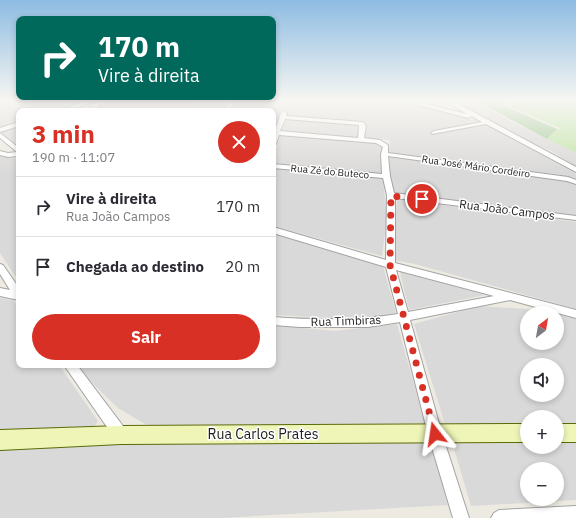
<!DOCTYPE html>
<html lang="pt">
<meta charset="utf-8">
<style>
body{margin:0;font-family:"IBM Plex Sans",sans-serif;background:#f2f2f3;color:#2b2b33;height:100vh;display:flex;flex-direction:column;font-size:15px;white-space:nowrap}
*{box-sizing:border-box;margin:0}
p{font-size:13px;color:#7c7c81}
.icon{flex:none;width:22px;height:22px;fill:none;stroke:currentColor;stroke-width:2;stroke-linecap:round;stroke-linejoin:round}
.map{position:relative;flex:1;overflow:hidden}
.panel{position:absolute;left:16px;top:108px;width:260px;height:260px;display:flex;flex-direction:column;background:#fff;border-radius:8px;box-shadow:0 2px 6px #0003}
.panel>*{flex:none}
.hud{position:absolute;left:16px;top:16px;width:260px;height:84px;border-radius:8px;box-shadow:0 2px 6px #0003;background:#00695c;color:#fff;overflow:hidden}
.needle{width:26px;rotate:31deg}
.tools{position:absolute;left:520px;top:306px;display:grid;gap:8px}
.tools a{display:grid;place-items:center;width:44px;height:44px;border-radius:50%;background:#fff;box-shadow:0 2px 6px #0003;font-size:20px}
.pin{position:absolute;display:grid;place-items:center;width:34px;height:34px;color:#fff;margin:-17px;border:2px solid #fff;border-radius:50%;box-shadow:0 1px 4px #0007}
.me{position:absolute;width:44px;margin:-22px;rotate:345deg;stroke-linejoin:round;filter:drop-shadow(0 0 3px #0008)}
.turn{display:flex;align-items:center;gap:14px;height:84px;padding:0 16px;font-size:18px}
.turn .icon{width:52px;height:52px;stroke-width:2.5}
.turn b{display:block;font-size:28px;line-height:34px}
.round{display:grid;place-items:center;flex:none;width:42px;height:42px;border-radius:21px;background:#f2f2f3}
.headline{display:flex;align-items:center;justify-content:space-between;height:68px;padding:0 16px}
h1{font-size:24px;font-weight:700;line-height:30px;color:#d93025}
.cta{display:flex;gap:8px;margin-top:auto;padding:8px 16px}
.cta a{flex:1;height:46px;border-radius:24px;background:#d93025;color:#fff;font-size:16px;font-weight:700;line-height:46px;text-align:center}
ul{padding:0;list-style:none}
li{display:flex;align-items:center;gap:12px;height:60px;padding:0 16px;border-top:1px solid #e1e1e2}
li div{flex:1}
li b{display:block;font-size:15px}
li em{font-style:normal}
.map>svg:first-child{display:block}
</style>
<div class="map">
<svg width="576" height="518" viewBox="0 0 576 518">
<rect width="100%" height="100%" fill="#edeae2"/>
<!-- residential -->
<g fill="#dad9d9" fill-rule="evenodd">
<path d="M11,100H92L58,111H19V123L0,129V105Z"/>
<path d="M199,100H232L224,111H189Z"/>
<path d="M237,100H393L479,121L576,174V180L566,176L556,174L389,153L390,140L364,138L365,124L363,122L285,116L287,110H281L273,136V111H230Z"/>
<path d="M449,100H475L505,118L576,153V166L551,151L517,137Z"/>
<path d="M289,119L359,124L357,137L282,131L286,120Z"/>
<path d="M19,126V146L8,141L1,131Z"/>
<path d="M281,135L379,143L382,145L383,174L273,163V158Z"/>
<path d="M0,156L19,160V282L0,253Z"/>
<path d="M389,157L570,181L576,185V216L393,192Z"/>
<path d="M273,168L383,178L387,218L382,256L273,226Z"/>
<path d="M397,199L576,222V309L415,264L393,260Z"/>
<path d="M273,233L383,266L396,313L355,319L273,315Z"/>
<path d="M400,272L485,295L409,310Z"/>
<path d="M0,298L13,300L19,308V365H59L98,421L92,430L0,433Z"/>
<path d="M479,306L542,310L553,313H527V343H557V314L576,319V424H557V417H527V424H445L414,324ZM527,365H557V395H527Z"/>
<path d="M397,324L425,423L178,431L145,424L118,408L87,378L77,365H273V325L334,331Z"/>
<path d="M431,441L448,505L221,518H0V449L122,443Z"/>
<path d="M452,442H527V447H557V442H576V500L471,506ZM527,469H557V499H527Z"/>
</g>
<!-- commercial -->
<path fill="#edd4d1" d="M106,100H199L189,111H113L97,107Z"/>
<!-- grass -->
<path fill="#c3e5aa" d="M504,100H576V153L547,139L557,129H562L513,108Z"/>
<!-- forest -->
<path fill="#a4ca99" d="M475,100H499L509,108L557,129L547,139Z"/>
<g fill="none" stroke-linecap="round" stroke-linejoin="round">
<!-- street casing -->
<g stroke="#a3a3a3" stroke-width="2">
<g id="street">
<path d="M9,100V101L0,105V101Z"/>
<path d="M89,100H98L68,111H59Z"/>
<path d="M99,100L105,101L97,107L109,111L94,110L86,111Z"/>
<path d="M231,100H236L229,111H223Z"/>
<path d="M399,100H410L467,114L444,100H451L576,167V172L486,124L432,134L431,133L434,131L482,122L471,116L468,118Z"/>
<path d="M284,111L287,113L286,116L363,122L366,126L364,138L380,140L388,145V153L568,177L576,180V184L567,181L388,156L390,176L394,193L576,216V220L395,198V263L576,310V318L510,300L410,320L442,434L469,518H453L428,434L400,322L368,327H300L273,325V317C315,320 356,321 398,314L386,267L273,233V227L386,260L387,195L383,178L273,168V164L382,174L381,154L383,147L376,143L279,135L276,144L273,146V135L281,113ZM285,119L359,125L358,138L280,131ZM396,270L494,296L408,312Z"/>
<path d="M19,122V126L0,132V128Z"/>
<path d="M0,133L19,148V156L8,157L0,155V151L8,153L17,152L0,138Z"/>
<path d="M0,264L3,265L19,288V300L0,296V288L10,290L0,274Z"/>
<path d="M64,365H77L126,430L128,435L126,440L121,442L116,440Z"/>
<path d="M576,506V518H491L494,513L499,510Z"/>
</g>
</g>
<!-- secondary casing -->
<g stroke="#5a6b0a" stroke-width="2">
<g id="secondary">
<path d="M527,424V442L121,444L0,450V430L121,426Z"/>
<rect x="557" y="424" width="19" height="18"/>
</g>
</g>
<!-- street -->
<use href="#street" fill="#fff" fill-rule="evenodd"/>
<!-- secondary -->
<use href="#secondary" fill="#eef5b7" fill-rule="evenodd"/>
</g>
<!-- sky -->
<linearGradient id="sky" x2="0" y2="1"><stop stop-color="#8dbce2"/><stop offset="0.58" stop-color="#f7f6f2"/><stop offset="1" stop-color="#f7f6f2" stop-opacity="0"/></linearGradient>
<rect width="576" height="173" fill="url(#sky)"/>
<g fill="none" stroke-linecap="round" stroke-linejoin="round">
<!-- route -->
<path stroke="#d93025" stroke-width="7" stroke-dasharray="0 12.6" d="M422,199L391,196L390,265L435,434"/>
</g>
<g text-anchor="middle" stroke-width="3" stroke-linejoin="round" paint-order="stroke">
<!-- far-street labels -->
<g font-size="10" fill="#1c1c1c" stroke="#fff">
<text transform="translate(476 166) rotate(8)" y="4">Rua José Mário Cordeiro</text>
<text transform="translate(330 171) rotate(5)" y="4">Rua Zé do Buteco</text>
</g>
<!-- street labels -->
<g font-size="12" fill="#1c1c1c" stroke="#fff">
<text transform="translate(507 210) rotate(7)" y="4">Rua João Campos</text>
<text transform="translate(346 321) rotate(-2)" y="4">Rua Timbiras</text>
</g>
<!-- near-street labels -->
<g font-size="14" fill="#1c1c1c" stroke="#fff">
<text x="263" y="439">Rua Carlos Prates</text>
</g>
</g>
</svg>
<div class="tools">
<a><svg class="needle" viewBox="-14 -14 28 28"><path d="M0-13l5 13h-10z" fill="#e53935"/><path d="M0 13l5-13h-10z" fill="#7c7c81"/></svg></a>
<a><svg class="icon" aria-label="sound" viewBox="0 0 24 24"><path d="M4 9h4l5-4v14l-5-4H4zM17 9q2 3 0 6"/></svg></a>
<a>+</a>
<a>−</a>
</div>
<div class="pin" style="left:422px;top:199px;background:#d93025"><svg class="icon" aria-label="arrive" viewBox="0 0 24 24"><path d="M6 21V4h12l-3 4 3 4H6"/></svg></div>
<svg class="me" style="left:435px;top:434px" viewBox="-20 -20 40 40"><path d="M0-17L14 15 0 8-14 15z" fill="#d93025" stroke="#fff" stroke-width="4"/></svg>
<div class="hud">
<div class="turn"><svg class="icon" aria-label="right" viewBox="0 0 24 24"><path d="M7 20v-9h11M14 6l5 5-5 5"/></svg><div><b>170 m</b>Vire à direita</div></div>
</div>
<section class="panel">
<div class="headline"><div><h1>3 min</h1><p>190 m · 11:07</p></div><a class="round" style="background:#d93025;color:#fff"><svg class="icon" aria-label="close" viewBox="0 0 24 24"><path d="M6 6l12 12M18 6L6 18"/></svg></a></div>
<ul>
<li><svg class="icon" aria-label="right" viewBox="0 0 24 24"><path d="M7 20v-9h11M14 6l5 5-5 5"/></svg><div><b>Vire à direita</b><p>Rua João Campos</p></div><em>170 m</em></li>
<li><svg class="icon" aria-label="arrive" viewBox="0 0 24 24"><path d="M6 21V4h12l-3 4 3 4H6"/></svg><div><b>Chegada ao destino</b></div><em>20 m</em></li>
</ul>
<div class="cta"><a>Sair</a></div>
</section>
</div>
